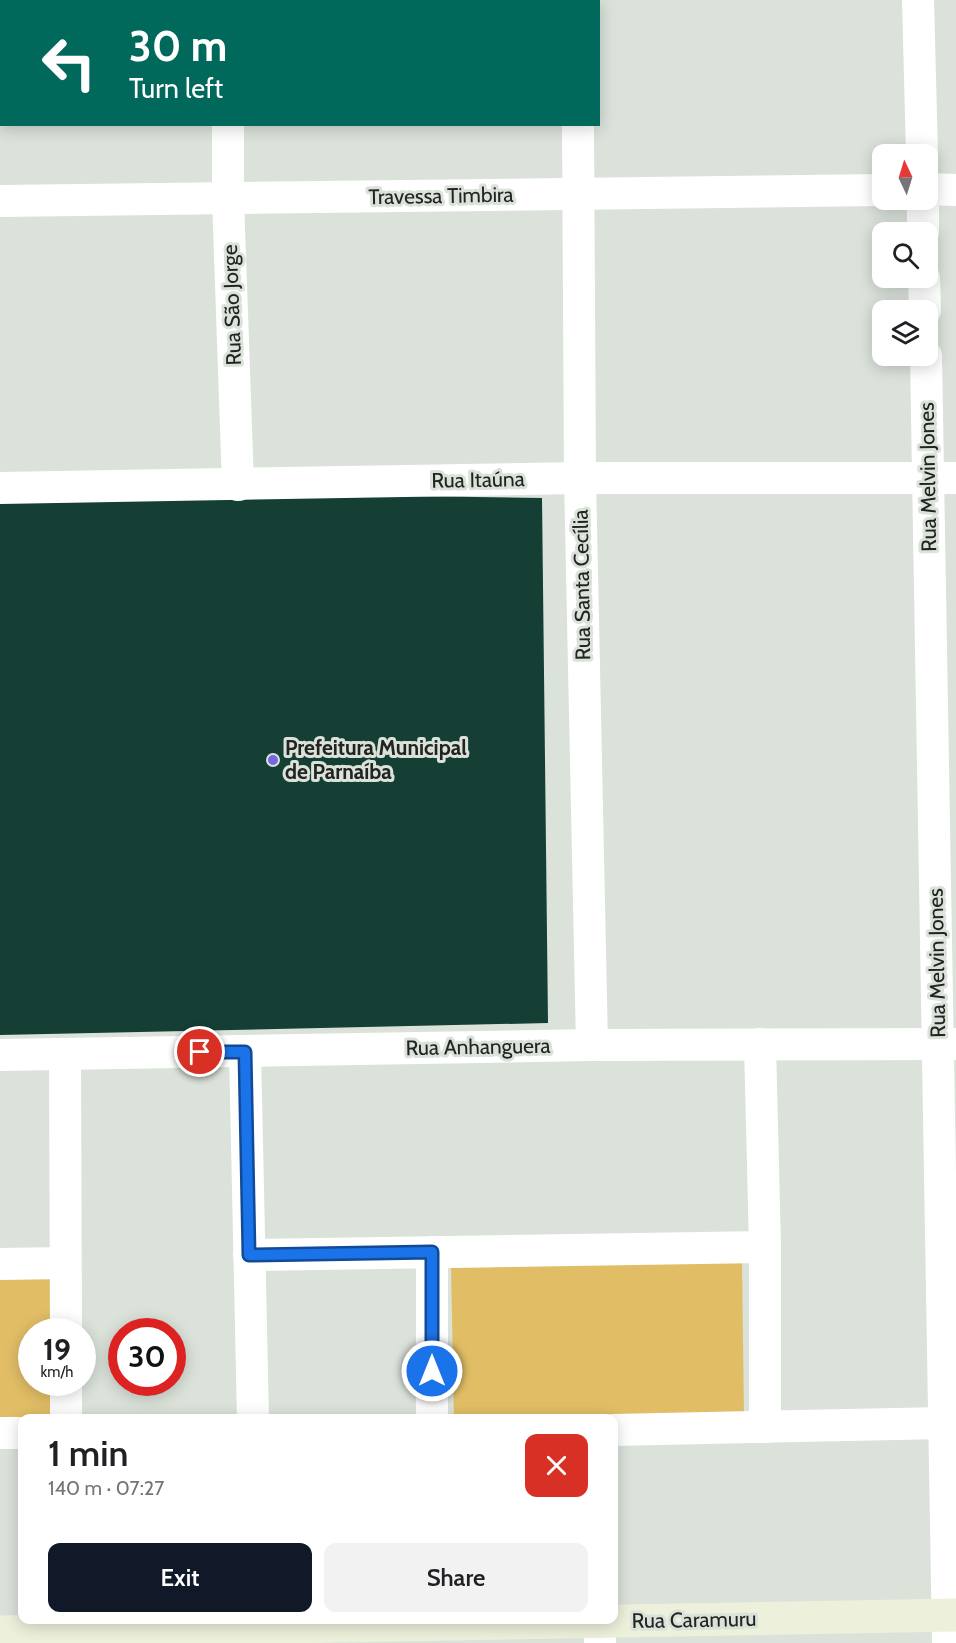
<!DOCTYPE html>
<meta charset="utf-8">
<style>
body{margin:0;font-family:Cabin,sans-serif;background:#f2f2f2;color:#202124;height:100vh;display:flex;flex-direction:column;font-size:22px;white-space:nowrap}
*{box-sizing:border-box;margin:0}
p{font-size:20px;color:#757577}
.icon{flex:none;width:33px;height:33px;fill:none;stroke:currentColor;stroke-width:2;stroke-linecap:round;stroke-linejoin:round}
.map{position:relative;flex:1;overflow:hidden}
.panel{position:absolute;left:18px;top:1414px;width:600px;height:210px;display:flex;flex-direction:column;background:#fff;border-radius:12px;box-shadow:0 3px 15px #0003}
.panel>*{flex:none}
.top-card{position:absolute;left:0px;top:0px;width:600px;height:126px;box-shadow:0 3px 15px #0003;background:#00695c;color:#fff;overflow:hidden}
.needle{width:39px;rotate:356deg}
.tools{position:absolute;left:872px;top:144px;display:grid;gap:12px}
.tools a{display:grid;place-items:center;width:66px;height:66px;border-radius:12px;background:#fff;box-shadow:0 3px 15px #0003;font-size:30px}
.speed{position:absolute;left:18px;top:1318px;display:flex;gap:12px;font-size:30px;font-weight:700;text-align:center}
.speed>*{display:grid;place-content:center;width:78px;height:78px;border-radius:50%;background:#fff;box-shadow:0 3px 15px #0003;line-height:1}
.speed small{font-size:15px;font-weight:400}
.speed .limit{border:9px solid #d22;background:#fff;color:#111}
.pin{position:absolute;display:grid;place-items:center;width:51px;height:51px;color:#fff;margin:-26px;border:3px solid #fff;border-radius:50%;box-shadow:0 2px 6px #0007}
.me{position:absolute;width:66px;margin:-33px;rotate:0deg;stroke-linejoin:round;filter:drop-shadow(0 0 4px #0008)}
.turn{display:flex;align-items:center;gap:21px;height:126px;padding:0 30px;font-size:27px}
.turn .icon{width:78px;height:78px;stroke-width:2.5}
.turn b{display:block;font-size:42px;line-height:51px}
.round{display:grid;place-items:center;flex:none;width:63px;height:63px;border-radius:12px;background:#f2f2f2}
.head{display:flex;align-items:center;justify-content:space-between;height:102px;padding:0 30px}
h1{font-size:36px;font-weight:600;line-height:45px}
.primary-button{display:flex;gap:12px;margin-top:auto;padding:12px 30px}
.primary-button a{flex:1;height:69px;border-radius:12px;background:#111827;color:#fff;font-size:24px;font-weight:600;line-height:69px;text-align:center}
.primary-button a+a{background:#f2f2f2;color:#202124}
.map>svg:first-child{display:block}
</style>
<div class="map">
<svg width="956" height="1643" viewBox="0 0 956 1643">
<rect width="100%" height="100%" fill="#dae2da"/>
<!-- green -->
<g fill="#e1be66">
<path d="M742,1262L744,1417L454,1419L451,1268Z"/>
<path d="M57,1272V1332H32V1383H58V1419H22L0,1421V1273Z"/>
</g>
<!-- building -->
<path fill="#153f34" d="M0,490L542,498L548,1023L0,1035Z"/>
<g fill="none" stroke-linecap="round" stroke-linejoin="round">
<!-- street -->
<g stroke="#fff" stroke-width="32">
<path d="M227,0V2"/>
<path d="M576,0V2"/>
<path d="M918,0L922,154"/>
<path d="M228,124V199L238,485"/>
<path d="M578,124L580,478L592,1045"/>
<path d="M927,189L956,190"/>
<path d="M923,200V232"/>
<path d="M0,201L882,190"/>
<path d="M924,278L925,310"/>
<path d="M926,356L948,1643"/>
<path d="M0,488L580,478H956"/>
<path d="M760,1044L765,1247V1427"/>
<path d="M245,1052L253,1419"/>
<path d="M65,1054L66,1332"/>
<path d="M0,1055L592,1045L956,1044"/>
<path d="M249,1255L765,1247"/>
<path d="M0,1264L65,1263"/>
<path d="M66,1383V1419"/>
<path d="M432,1419V1252"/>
<path d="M614,1430L945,1423"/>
<path d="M0,1433H22"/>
<path d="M600,1622V1643"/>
</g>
<!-- secondary -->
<path stroke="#edf1db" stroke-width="33" d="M0,1632L956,1615"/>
</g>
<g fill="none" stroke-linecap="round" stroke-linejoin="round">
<!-- route casing -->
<g stroke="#114b97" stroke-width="15">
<path id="route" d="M200,1052H245L249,1255L432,1252V1371"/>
</g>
<!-- route -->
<use href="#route" stroke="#1a73e8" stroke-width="10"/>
</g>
<!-- markers -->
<circle fill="#7566e1" stroke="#dae2da" stroke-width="2" cx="273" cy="760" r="6"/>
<g text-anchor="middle" stroke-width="6" stroke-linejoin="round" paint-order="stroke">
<!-- street labels -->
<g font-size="21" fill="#212421" stroke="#dae2da">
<text transform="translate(441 196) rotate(-1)" y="7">Travessa Timbira</text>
<text transform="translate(232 305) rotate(-92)" y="7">Rua São Jorge</text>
<text transform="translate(928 477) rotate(-91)" y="7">Rua Melvin Jones</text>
<text transform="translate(478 480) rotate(-1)" y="7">Rua Itaúna</text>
<text transform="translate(582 585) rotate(-91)" y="7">Rua Santa Cecília</text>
<text transform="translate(937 963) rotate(-91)" y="7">Rua Melvin Jones</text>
<text transform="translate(478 1047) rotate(-1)" y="7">Rua Anhanguera</text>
<text transform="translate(694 1620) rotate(-1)" y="7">Rua Caramuru</text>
</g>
<!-- poi labels -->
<g font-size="21" font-weight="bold" fill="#212421" stroke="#dae2da" text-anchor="start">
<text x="285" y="755">Prefeitura Municipal<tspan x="285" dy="24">de Parnaíba</tspan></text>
</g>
</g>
</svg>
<div class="tools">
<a><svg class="needle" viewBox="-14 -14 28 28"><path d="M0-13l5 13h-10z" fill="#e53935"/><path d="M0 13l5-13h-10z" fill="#757577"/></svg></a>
<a><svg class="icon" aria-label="search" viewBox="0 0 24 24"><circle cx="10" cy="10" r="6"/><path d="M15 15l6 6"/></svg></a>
<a><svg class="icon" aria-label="layers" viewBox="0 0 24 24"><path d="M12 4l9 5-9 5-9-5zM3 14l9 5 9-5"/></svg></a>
</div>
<div class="speed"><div>19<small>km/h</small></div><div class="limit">30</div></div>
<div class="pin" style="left:200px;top:1052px;background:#d93025"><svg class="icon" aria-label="arrive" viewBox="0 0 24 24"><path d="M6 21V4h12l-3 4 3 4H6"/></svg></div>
<svg class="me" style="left:432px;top:1371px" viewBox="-20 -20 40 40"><circle r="17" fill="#1a73e8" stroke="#fff" stroke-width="3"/><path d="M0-11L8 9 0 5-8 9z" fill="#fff"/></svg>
<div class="top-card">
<div class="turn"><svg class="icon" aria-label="left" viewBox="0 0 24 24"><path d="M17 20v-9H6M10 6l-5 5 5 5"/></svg><div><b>30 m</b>Turn left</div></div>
</div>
<section class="panel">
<div class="head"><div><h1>1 min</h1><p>140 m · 07:27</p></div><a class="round" style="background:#d93025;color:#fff"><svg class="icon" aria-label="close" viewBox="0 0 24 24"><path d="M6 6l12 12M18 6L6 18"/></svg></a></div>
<div class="primary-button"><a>Exit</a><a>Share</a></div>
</section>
</div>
